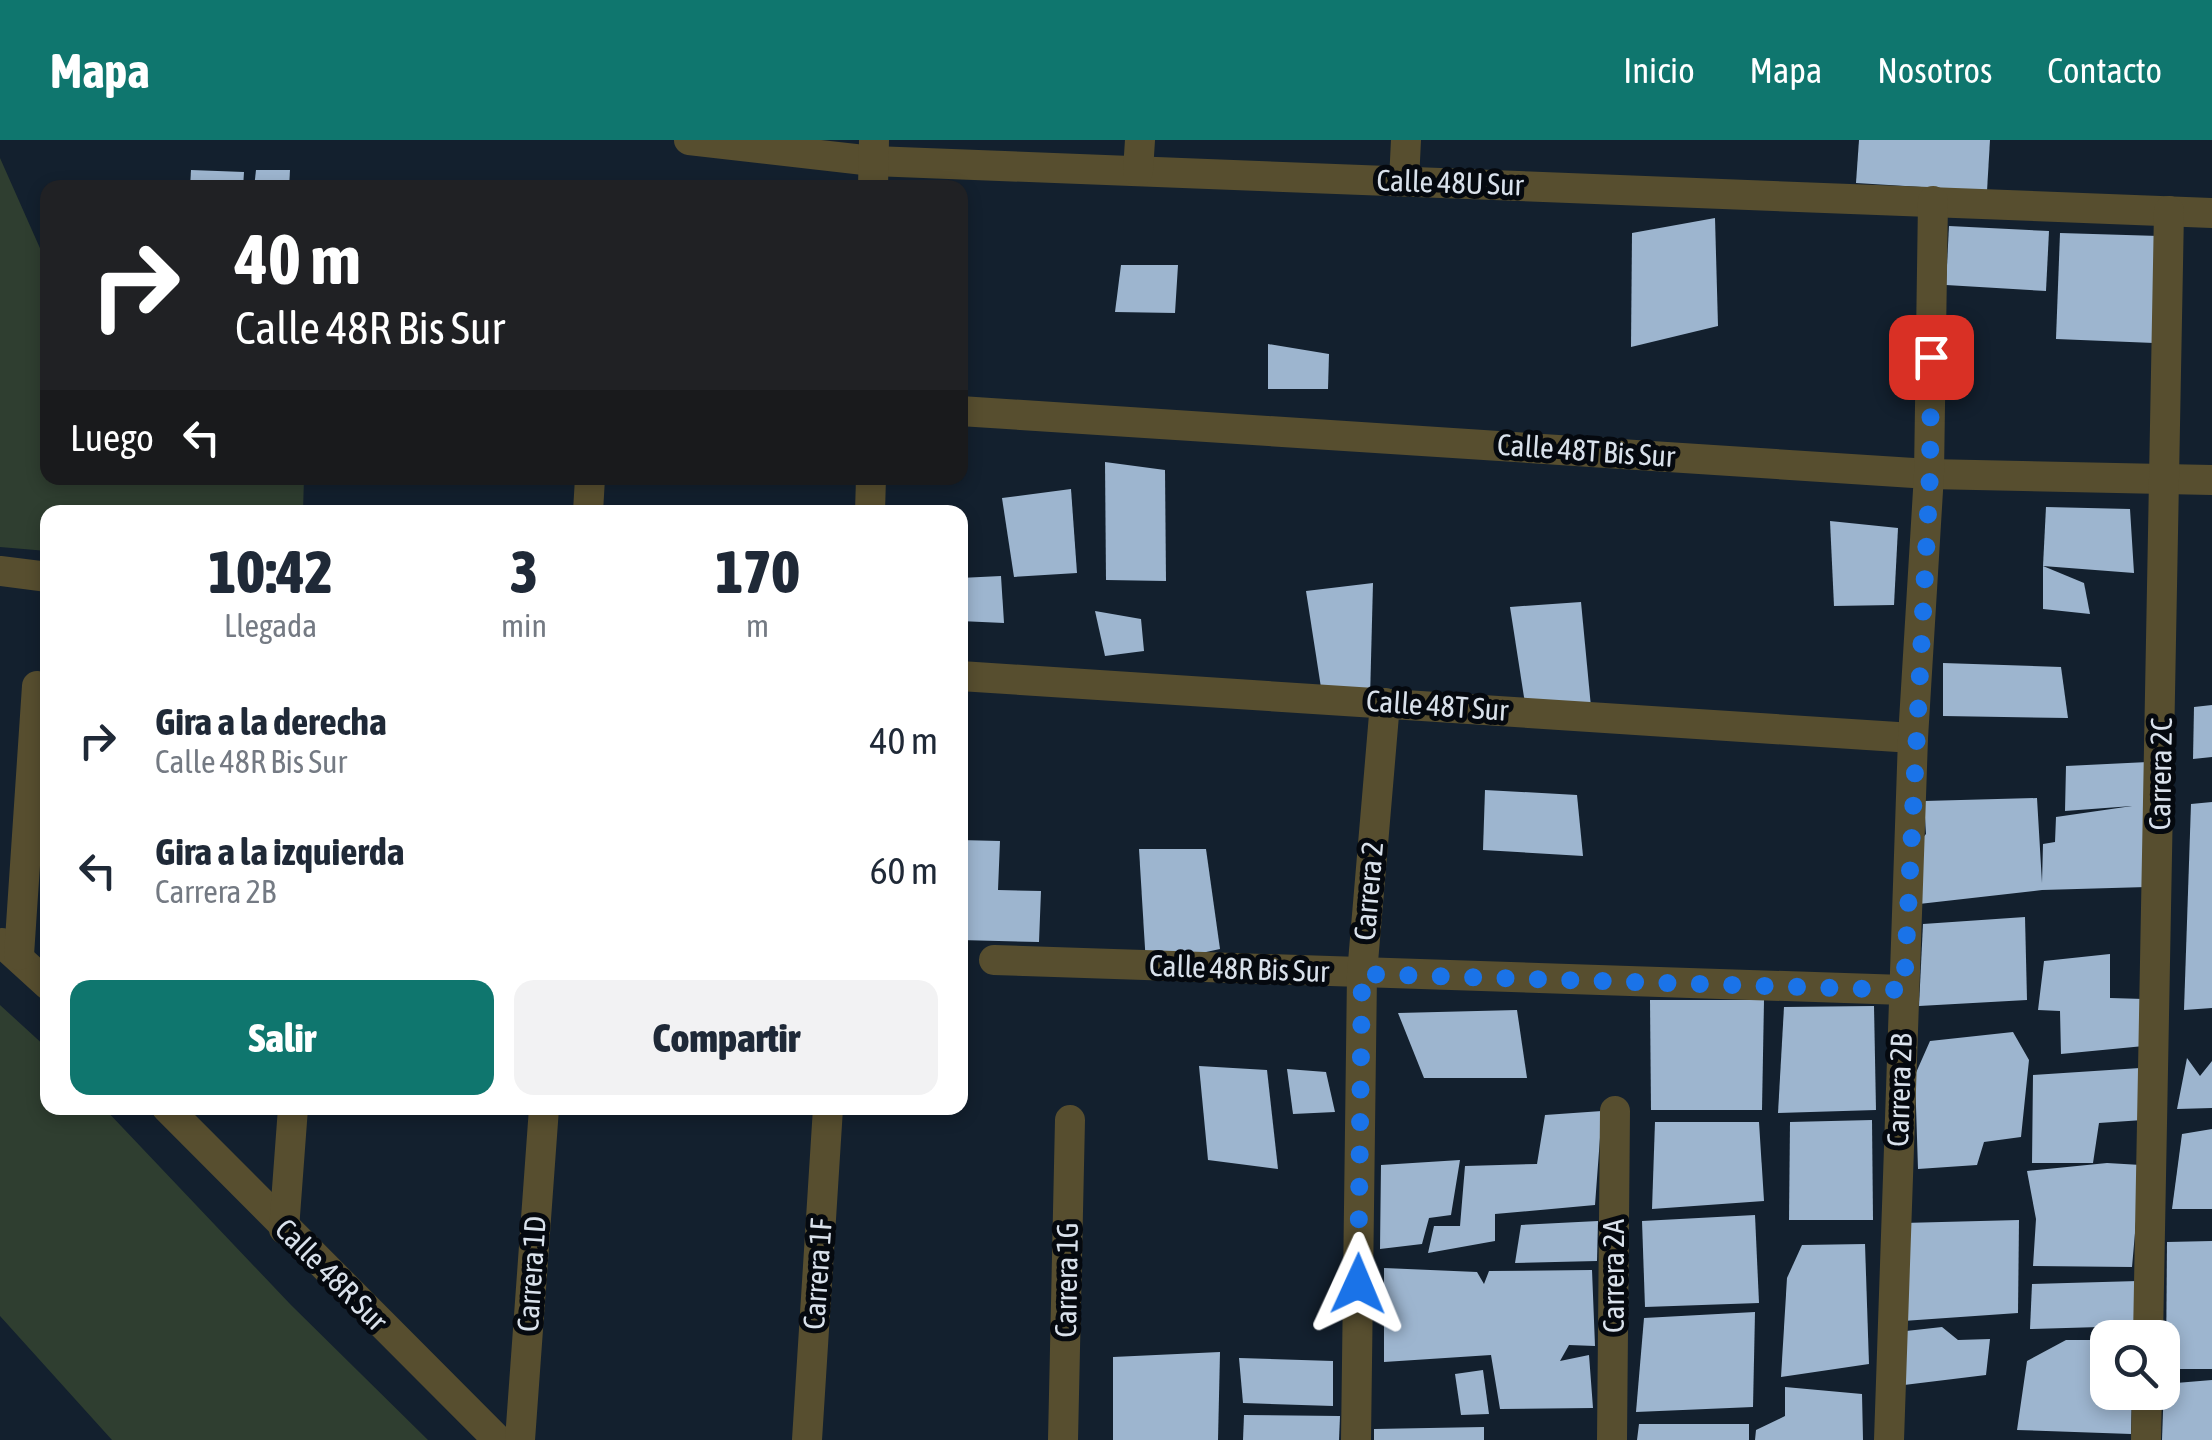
<!DOCTYPE html>
<html lang="es">
<style>
body{margin:0;font-family:"Asap Condensed",sans-serif;background:#f2f2f3;color:#1f2937;height:100vh;display:flex;flex-direction:column;font-size:38px;white-space:nowrap}
*{box-sizing:border-box;margin:0}
p{font-size:32px;color:#747a83}
.icon{flex:none;width:55px;height:55px;fill:none;stroke:currentColor;stroke-width:2;stroke-linecap:round;stroke-linejoin:round}
.map{position:relative;flex:1;overflow:hidden}
.sheet{position:absolute;left:40px;top:365px;width:928px;height:610px;display:flex;flex-direction:column;background:#fff;border-radius:20px;box-shadow:0 5px 15px #0003}
.sheet>*{flex:none}
.guide{position:absolute;left:40px;top:40px;width:928px;height:305px;border-radius:20px;box-shadow:0 5px 15px #0003;background:#202124;color:#fff;overflow:hidden}
.buttons{position:absolute;left:2090px;top:1180px;display:grid;gap:20px}
.buttons a{display:grid;place-items:center;width:90px;height:90px;border-radius:20px;background:#fff;box-shadow:0 5px 15px #0003;font-size:50px}
.pin{position:absolute;display:grid;place-items:center;width:85px;height:85px;color:#fff;margin:-42px;border-radius:20px;box-shadow:0 5px 15px #0006}
.me{position:absolute;width:110px;margin:-55px;rotate:1deg;stroke-linejoin:round;filter:drop-shadow(0 0 8px #0008)}
.turn{display:flex;align-items:center;gap:35px;height:210px;padding:0 30px;font-size:45px}
.turn .icon{width:130px;height:130px;stroke-width:2.5}
.turn b{display:block;font-size:70px;line-height:85px}
.then{display:flex;align-items:center;height:95px;padding:0 30px;background:#0003;gap:20px;font-size:38px}
.eta{display:flex;justify-content:space-evenly;align-items:center;height:170px;text-align:center}
.eta b{font-size:60px;font-weight:800;line-height:70px}
.action{display:flex;gap:20px;margin-top:auto;padding:20px 30px}
.action a{flex:1;height:115px;border-radius:20px;background:#0f766e;color:#fff;font-size:40px;font-weight:800;line-height:115px;text-align:center}
.action a+a{background:#f2f2f3;color:#1f2937}
ul{padding:0;list-style:none}
li{display:flex;align-items:center;gap:30px;height:130px;padding:0 30px}
li div{flex:1}
li b{display:block;font-size:38px}
li em{font-style:normal}
header{display:flex;align-items:center;gap:60px;box-sizing:border-box;height:140px;padding:0 50px;background:#0f766e;color:#fff}
header strong{font-size:48px}
nav{display:flex;gap:55px;margin-inline-start:auto;font-size:35px}
.map>svg:first-child{display:block}
</style>
<header>
<strong>Mapa</strong>
<nav><a>Inicio</a><a>Mapa</a><a>Nosotros</a><a>Contacto</a></nav>
</header>
<div class="map">
<svg width="2212" height="1300" viewBox="0 0 2212 1300">
<rect width="100%" height="100%" fill="#13202e"/>
<!-- green -->
<g fill="#2f3e30">
<path d="M0,18L47,124L48,338H304L303,372H48L47,411L0,407Z"/>
<path d="M0,865L47,908L48,968H104L291,1165L428,1300H112L0,1176Z"/>
</g>
<!-- building -->
<g fill="#9db5cf">
<path d="M1859,0H1990L1987,51L1856,43Z"/>
<path d="M191,30L244,32L243,48H190Z"/>
<path d="M256,30H290L289,48H254Z"/>
<path d="M1715,78L1718,186L1631,207L1632,93Z"/>
<path d="M1949,86L2049,91L2046,151L1946,145Z"/>
<path d="M2060,93L2159,96L2154,203L2056,199Z"/>
<path d="M1121,125H1178L1175,173L1115,172Z"/>
<path d="M1268,204L1329,214L1328,249H1268Z"/>
<path d="M1105,322L1165,330L1166,441L1106,440Z"/>
<path d="M1071,349L1077,433L1014,437L1002,358Z"/>
<path d="M2046,367L2130,369L2134,433L2043,426Z"/>
<path d="M1830,381L1898,388L1894,465L1834,466Z"/>
<path d="M2043,426L2084,443L2090,474L2043,469Z"/>
<path d="M1001,436L1004,483L960,481V438Z"/>
<path d="M1373,443L1370,558L1322,554L1306,451Z"/>
<path d="M1581,462L1591,567L1526,570L1510,467Z"/>
<path d="M1095,471L1141,479L1144,511L1105,516Z"/>
<path d="M1943,523L2061,527L2068,578L1943,576Z"/>
<path d="M2212,565V617L2193,619L2194,567Z"/>
<path d="M2148,622L2147,747L2042,750L1919,764L1918,703L1926,694L1924,661L2037,658L2042,743L2043,704L2055,702L2056,677L2132,666L2065,671L2066,626Z"/>
<path d="M1485,650L1577,655L1583,716L1483,710Z"/>
<path d="M2212,662V868L2184,870L2191,664Z"/>
<path d="M960,700L1000,701L998,750L1041,751L1039,802L960,800Z"/>
<path d="M1139,709H1206L1220,809L1146,825Z"/>
<path d="M2025,777L2027,860L1919,866L1923,784Z"/>
<path d="M2110,814V858L2144,859V906L2061,914L2060,871L2038,870L2044,821Z"/>
<path d="M1650,860H1764L1762,970H1651Z"/>
<path d="M1874,866L1876,970L1778,973L1784,867Z"/>
<path d="M1517,870L1527,938H1424L1398,873Z"/>
<path d="M2013,892L2029,920L2021,997L1984,1002L1977,1025L1918,1029L1915,935L1930,901Z"/>
<path d="M2187,918L2200,936L2212,921V968L2177,969Z"/>
<path d="M1199,926L1267,930L1278,1029L1208,1020Z"/>
<path d="M2140,928L2143,980L2099,983L2093,1023H2032L2033,935Z"/>
<path d="M1287,929L1326,932L1335,972L1293,974Z"/>
<path d="M1602,971L1595,1065L1495,1074V1101L1428,1113L1434,1086H1460L1465,1026L1537,1024L1545,975Z"/>
<path d="M1872,980L1873,1080H1789L1790,982Z"/>
<path d="M1655,982H1759L1764,1061L1652,1069Z"/>
<path d="M2212,989V1069H2172L2182,994Z"/>
<path d="M1460,1020L1451,1075L1429,1078L1422,1104L1380,1109L1381,1025Z"/>
<path d="M2107,1023L2141,1025L2132,1127L2033,1126L2036,1079L2027,1031Z"/>
<path d="M1755,1075L1759,1163L1645,1167L1642,1081Z"/>
<path d="M2019,1080L2018,1173L1903,1181V1083Z"/>
<path d="M1598,1081L1597,1121L1515,1123L1521,1085Z"/>
<path d="M2212,1101V1229H2166L2167,1102Z"/>
<path d="M1865,1104L1869,1224L1781,1237L1787,1138L1802,1105Z"/>
<path d="M1384,1128L1477,1132L1484,1144L1489,1131L1592,1130L1595,1206L1569,1205L1560,1221L1589,1215L1593,1268L1500,1269L1491,1215L1384,1222Z"/>
<path d="M2138,1141L2134,1186L2030,1189L2032,1144Z"/>
<path d="M1755,1172L1753,1267L1636,1272L1644,1178Z"/>
<path d="M1942,1187L1958,1200L1990,1199L1986,1235L1904,1245L1906,1191Z"/>
<path d="M2066,1200H2108V1252H2132L2131,1294L2017,1290L2027,1221Z"/>
<path d="M1220,1212L1218,1300H1113V1217Z"/>
<path d="M1239,1218L1333,1221V1266L1243,1263Z"/>
<path d="M1483,1230L1489,1274L1461,1275L1455,1234Z"/>
<path d="M2212,1240V1300H2162L2164,1244Z"/>
<path d="M1785,1247L1862,1254L1863,1300H1755L1756,1290L1785,1276Z"/>
<path d="M1244,1275L1340,1276L1339,1300H1243Z"/>
<path d="M1639,1284H1749V1300H1637Z"/>
<path d="M1484,1287V1300H1374V1289Z"/>
</g>
<g fill="none" stroke-linecap="round" stroke-linejoin="round">
<!-- minor -->
<g stroke="#574e2f" stroke-width="30">
<path d="M689,0L873,21L2212,73"/>
<path d="M1138,31L1140,0"/>
<path d="M1404,41L1406,0"/>
<path d="M873,48L874,0"/>
<path d="M960,271L1929,334L2212,340"/>
<path d="M588,372L590,338"/>
<path d="M870,372L871,338"/>
<path d="M0,431L48,437"/>
<path d="M960,536L1913,598"/>
<path d="M2,803L48,845"/>
<path d="M19,815L37,546"/>
<path d="M994,820L1904,850"/>
<path d="M167,968L498,1300"/>
<path d="M284,1089L293,968"/>
<path d="M2148,1198L2169,71"/>
<path d="M520,1300L544,968"/>
<path d="M807,1300L828,968"/>
<path d="M1063,1300L1070,980"/>
<path d="M1356,1300L1362,834L1385,563"/>
<path d="M1612,1300L1615,971"/>
<path d="M1889,1300L1913,598L1929,334L1933,61"/>
<path d="M2146,1300L2147,1252"/>
</g>
</g>
<g fill="none" stroke-linecap="round" stroke-linejoin="round">
<!-- route -->
<path stroke="#1a73e8" stroke-width="18" stroke-dasharray="0 32.4" d="M1358,1144L1362,834L1904,850L1930,334L1931,217"/>
</g>
<g text-anchor="middle" stroke-width="10" stroke-linejoin="round" paint-order="stroke">
<!-- street labels -->
<g font-size="30" fill="#d9e1eb" stroke="#05090f">
<text transform="translate(1450 43) rotate(2)" y="10">Calle 48U Sur</text>
<text transform="translate(1586 311) rotate(4)" y="10">Calle 48T Bis Sur</text>
<text transform="translate(1437 566) rotate(4)" y="10">Calle 48T Sur</text>
<text transform="translate(2161 634) rotate(-89)" y="10">Carrera 2C</text>
<text transform="translate(1369 751) rotate(-85)" y="10">Carrera 2</text>
<text transform="translate(1239 829) rotate(2)" y="10">Calle 48R Bis Sur</text>
<text transform="translate(1900 950) rotate(-88)" y="10">Carrera 2B</text>
<text transform="translate(532 1134) rotate(-86)" y="10">Carrera 1D</text>
<text transform="translate(818 1134) rotate(-86)" y="10">Carrera 1F</text>
<text transform="translate(331 1135) rotate(45)" y="10">Calle 48R Sur</text>
<text transform="translate(1614 1136) rotate(-90)" y="10">Carrera 2A</text>
<text transform="translate(1067 1140) rotate(-89)" y="10">Carrera 1G</text>
</g>
</g>
</svg>
<div class="buttons">
<a><svg class="icon" aria-label="search" viewBox="0 0 24 24"><circle cx="10" cy="10" r="6"/><path d="M15 15l6 6"/></svg></a>
</div>
<div class="pin" style="left:1931px;top:217px;background:#d93025"><svg class="icon" aria-label="arrive" viewBox="0 0 24 24"><path d="M6 21V4h12l-3 4 3 4H6"/></svg></div>
<svg class="me" style="left:1358px;top:1144px" viewBox="-20 -20 40 40"><path d="M0-17L14 15 0 8-14 15z" fill="#1a73e8" stroke="#fff" stroke-width="4"/></svg>
<div class="guide">
<div class="turn"><svg class="icon" aria-label="right" viewBox="0 0 24 24"><path d="M7 20v-9h11M14 6l5 5-5 5"/></svg><div><b>40 m</b>Calle 48R Bis Sur</div></div>
<div class="then">Luego<svg class="icon" aria-label="left" viewBox="0 0 24 24"><path d="M17 20v-9H6M10 6l-5 5 5 5"/></svg></div>
</div>
<section class="sheet">
<div class="eta">
<div><b>10:42</b><p>Llegada</p></div>
<div><b>3</b><p>min</p></div>
<div><b>170</b><p>m</p></div>
</div>
<ul>
<li><svg class="icon" aria-label="right" viewBox="0 0 24 24"><path d="M7 20v-9h11M14 6l5 5-5 5"/></svg><div><b>Gira a la derecha</b><p>Calle 48R Bis Sur</p></div><em>40 m</em></li>
<li><svg class="icon" aria-label="left" viewBox="0 0 24 24"><path d="M17 20v-9H6M10 6l-5 5 5 5"/></svg><div><b>Gira a la izquierda</b><p>Carrera 2B</p></div><em>60 m</em></li>
</ul>
<div class="action"><a>Salir</a><a>Compartir</a></div>
</section>
</div>
